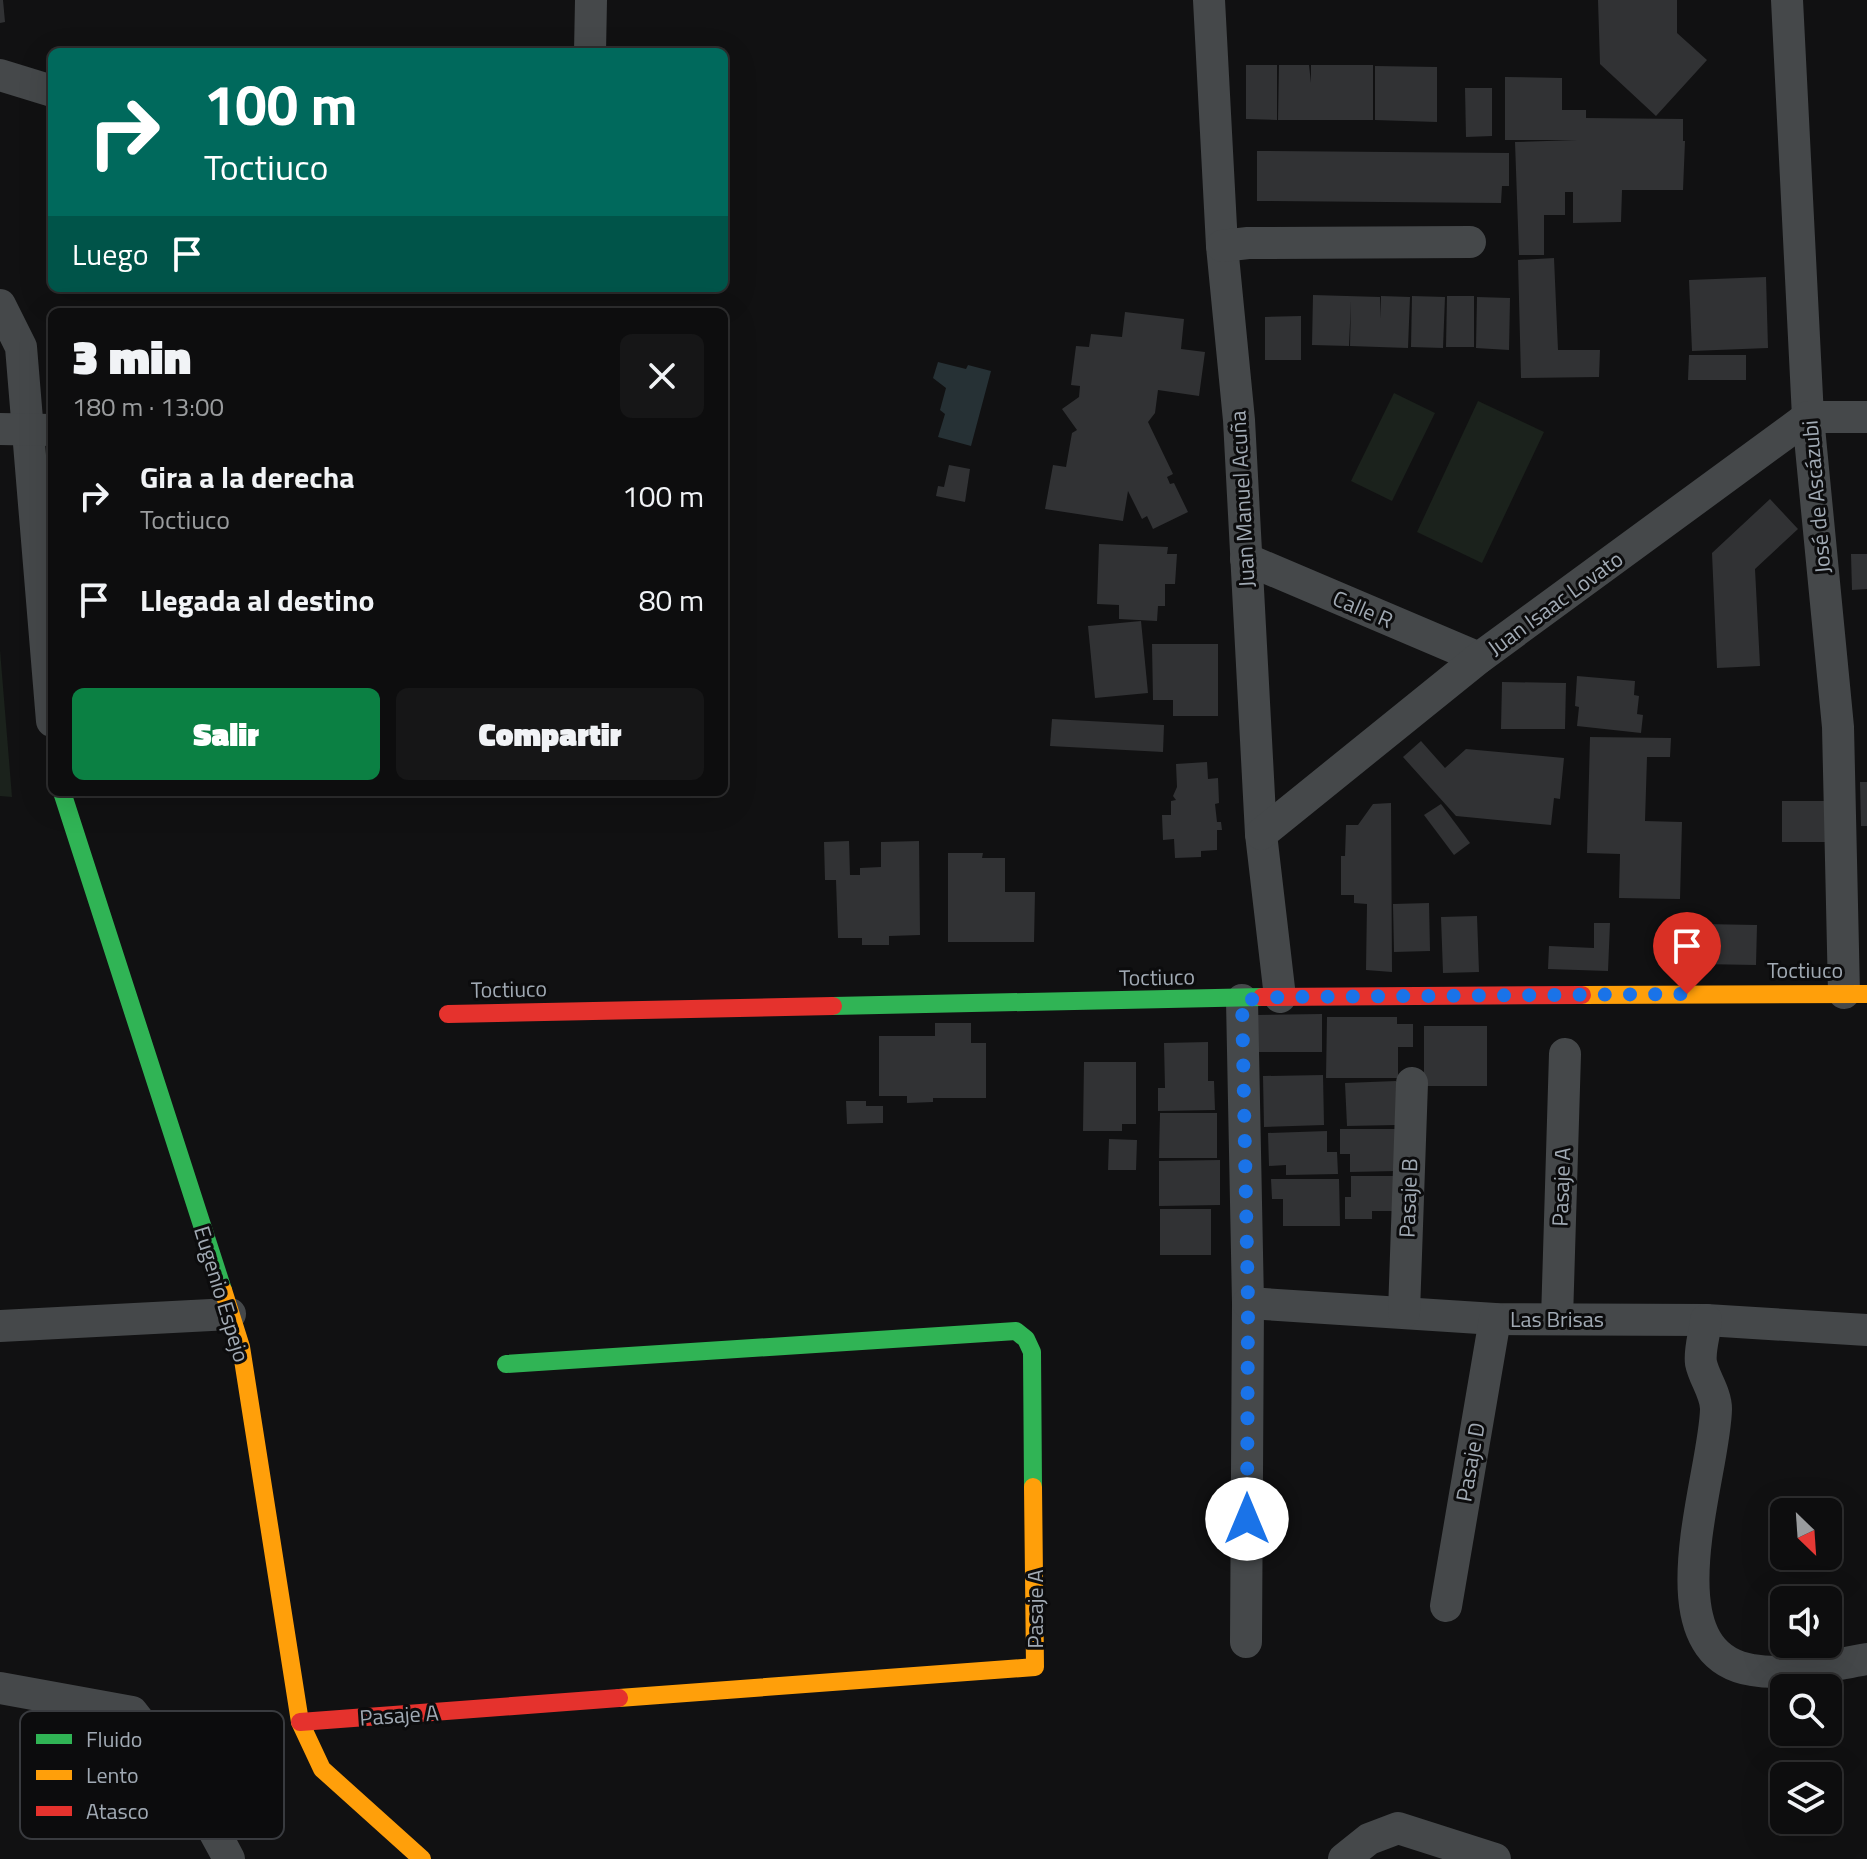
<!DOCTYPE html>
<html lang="es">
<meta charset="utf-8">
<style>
body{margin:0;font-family:"Titillium Web",sans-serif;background:#161617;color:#f1f3f6;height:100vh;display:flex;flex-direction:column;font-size:30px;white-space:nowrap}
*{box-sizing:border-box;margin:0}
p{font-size:26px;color:#9a9c9e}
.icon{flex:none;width:44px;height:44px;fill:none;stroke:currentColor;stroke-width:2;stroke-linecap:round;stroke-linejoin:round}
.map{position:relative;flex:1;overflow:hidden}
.panel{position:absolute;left:48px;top:308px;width:680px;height:488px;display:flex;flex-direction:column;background:#0d0d0e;border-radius:12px;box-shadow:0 8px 32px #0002,0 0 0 2px #2d2d2e}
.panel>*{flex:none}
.banner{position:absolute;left:48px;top:48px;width:680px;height:244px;border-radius:12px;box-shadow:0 8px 32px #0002,0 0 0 2px #2d2d2e;background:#00695c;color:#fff;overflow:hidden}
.needle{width:52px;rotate:155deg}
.fabs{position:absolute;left:1770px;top:1498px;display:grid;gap:16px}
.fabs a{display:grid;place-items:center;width:72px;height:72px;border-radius:12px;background:#0d0d0e;box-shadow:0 8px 32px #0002,0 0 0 2px #2d2d2e;font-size:40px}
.pin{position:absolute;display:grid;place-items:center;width:68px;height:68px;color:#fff;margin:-82px -34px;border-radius:50% 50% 50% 0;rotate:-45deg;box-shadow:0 0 8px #0007}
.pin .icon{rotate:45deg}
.me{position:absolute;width:88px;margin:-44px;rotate:0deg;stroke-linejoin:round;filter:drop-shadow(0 0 6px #0008)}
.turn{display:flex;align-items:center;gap:28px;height:168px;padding:0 24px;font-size:36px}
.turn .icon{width:104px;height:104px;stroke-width:2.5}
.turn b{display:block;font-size:56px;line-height:68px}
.then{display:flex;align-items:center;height:76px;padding:0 24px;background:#0003;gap:16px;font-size:30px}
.round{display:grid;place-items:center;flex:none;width:84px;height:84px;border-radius:12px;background:#161617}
.headline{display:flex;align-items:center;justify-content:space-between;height:136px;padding:0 24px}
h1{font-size:48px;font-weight:800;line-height:60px}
.action{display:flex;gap:16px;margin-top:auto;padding:16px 24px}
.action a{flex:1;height:92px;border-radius:12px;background:#0b8043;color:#fff;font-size:32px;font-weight:800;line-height:92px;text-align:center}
.action a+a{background:#161617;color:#f1f3f6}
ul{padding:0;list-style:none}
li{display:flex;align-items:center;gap:24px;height:104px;padding:0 24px}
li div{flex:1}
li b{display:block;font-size:30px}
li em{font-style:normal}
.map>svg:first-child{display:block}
</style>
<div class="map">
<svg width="1867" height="1859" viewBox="0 0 1867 1859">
<rect width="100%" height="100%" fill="#111112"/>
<!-- green -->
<g fill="#1b221c">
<path d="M1394,393L1435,413L1392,501L1351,481Z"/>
<path d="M1478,401L1544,432L1482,563L1417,532Z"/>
<path d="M0,650L12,797L0,796Z"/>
</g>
<!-- water -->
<path fill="#263135" d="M938,362L966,369L968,365L991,371L971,446L938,437L945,414L940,410L946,388L933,378Z"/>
<!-- building -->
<g fill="#313234">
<path d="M0,0H3L5,22L0,23Z"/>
<path d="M1598,0H1677V33L1707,60L1656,116L1600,64Z"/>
<path d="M1246,65H1277V120L1246,119Z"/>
<path d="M1279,65H1309L1311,83V65H1373V120H1278Z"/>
<path d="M1375,66L1437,67V122L1375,120Z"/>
<path d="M1505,77L1562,78V110H1586V118L1683,119V141H1685L1683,190H1622L1621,222L1573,223V192H1565V215H1544V255H1519L1515,142L1577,140H1505Z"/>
<path d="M1465,88H1492V136L1466,137Z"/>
<path d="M1257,151L1509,153V186H1502L1501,203L1257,201Z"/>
<path d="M1554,258L1558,350H1600L1599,377L1521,378L1518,260Z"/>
<path d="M1766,277L1768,348L1692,351L1689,280Z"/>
<path d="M1313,295L1380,297L1381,319V296L1410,297L1408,348L1350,346L1351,301L1349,346L1312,345Z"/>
<path d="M1412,296L1445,297L1443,348L1411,347Z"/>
<path d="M1447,296H1474V347H1446Z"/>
<path d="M1477,297L1510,298L1509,350L1476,348Z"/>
<path d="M1125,312L1184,319L1181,349L1205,352L1199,396L1158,390L1155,413L1148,422L1173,474L1167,477L1170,484L1174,483L1188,512L1153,529L1147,516L1142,519L1128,491L1123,521L1045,509L1053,465L1066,467L1072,433L1077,430L1062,409L1079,397L1080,386L1071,385L1076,346L1089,347L1091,334L1122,337Z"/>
<path d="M1301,316V360H1265V317Z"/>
<path d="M1689,355H1746V380H1688Z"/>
<path d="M949,465L970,469L965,502L936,496L938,486L944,487Z"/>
<path d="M1770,499L1798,529L1755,569L1760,666L1717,668L1712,553Z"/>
<path d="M1099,544L1168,547L1167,554H1177L1175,584H1165V606H1158L1157,621L1119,619V605L1097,604Z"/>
<path d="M1851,554H1867V589L1852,590Z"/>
<path d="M1141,621L1148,693L1095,698L1088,626Z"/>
<path d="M1152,644H1218V716H1173V700H1153Z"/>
<path d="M1577,676L1635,681L1634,695L1639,696L1637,714L1643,715L1641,733L1577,726L1579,707L1575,706Z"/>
<path d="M1502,682L1566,683L1565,729H1501Z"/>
<path d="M1052,719L1164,725L1163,752L1050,746Z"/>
<path d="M1590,737L1671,738L1670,757H1647L1645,821L1682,822L1680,899L1619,898L1620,854L1587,853Z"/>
<path d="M1421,741L1445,768L1466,749L1564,758L1560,799L1554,798L1551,825L1456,816L1403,757Z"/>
<path d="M1207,762L1208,779L1218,778L1219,803L1215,804L1217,822H1221L1222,830H1217V850L1201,851V857L1175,858L1174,839L1163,840L1162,815H1171V801L1176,800L1173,796L1177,787L1176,764Z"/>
<path d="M1860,782H1867V826H1861Z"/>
<rect x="1782" y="801" width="43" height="41"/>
<path d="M1391,803L1392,972L1366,970L1367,904L1354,903V895H1341V856H1345L1346,825H1358L1373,804Z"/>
<path d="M1441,804L1470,843L1454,855L1424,815Z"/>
<path d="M849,841L850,875H860V868L881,867V842L919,841L920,935L889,936V945H862V938H838L836,880H825L824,842Z"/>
<path d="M948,853H983L982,858H1005V892H1035L1034,942H948Z"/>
<path d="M1429,903L1430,951L1394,952L1393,904Z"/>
<path d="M1477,916L1479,972L1443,973L1441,917Z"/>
<path d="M1594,923H1610L1608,971L1548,969L1549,946L1594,948Z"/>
<path d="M1702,924L1757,925L1756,965L1701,964Z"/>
<path d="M1322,1014V1052H1256V1015Z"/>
<path d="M1327,1017H1397V1024H1413V1047H1398V1078H1326Z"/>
<path d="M935,1023H971V1043H986V1098H933V1102L907,1103V1096H879V1036H935Z"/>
<rect x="1424" y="1026" width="63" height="60"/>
<path d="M1208,1042V1081H1214L1215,1110L1158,1111V1088H1165L1164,1043Z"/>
<path d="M1084,1062H1136V1124H1122V1131H1083Z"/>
<path d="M1323,1075L1324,1125L1264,1127L1263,1076Z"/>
<path d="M1396,1081L1397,1125L1347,1126L1345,1083Z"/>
<path d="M846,1101H866V1106H883V1123L847,1124Z"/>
<path d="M1160,1113H1217V1158H1159Z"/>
<path d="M1340,1129H1395L1396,1171L1350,1172V1154H1340Z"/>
<path d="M1327,1131V1152H1337L1338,1174L1286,1175V1165L1269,1166L1268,1133Z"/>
<path d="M1109,1139L1137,1140L1136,1170H1108Z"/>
<path d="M1220,1160V1205L1159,1206V1161Z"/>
<path d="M1351,1176H1394V1211H1372V1219H1345V1197H1351Z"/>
<path d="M1271,1179H1339L1340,1226H1283V1199H1272Z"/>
<rect x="1160" y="1209" width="51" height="46"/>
</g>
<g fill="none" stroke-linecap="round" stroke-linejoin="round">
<!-- street -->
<g stroke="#45484a" stroke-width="32">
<path d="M1209,0L1222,246L1239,420L1261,834L1280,997"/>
<path d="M1787,0L1808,417L1838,727L1844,993"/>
<path d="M590,52L591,0"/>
<path d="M0,75L52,91"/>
<path d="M1222,246L1248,243L1470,242"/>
<path d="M0,305L21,347L52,721"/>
<path d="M0,429L52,430"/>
<path d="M1246,559L1479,658"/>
<path d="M1261,834L1479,658L1808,417H1867"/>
<path d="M1242,1000L1248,1303L1246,1642"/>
<path d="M1248,1303L1495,1319L1706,1320L1867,1330"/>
<path d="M1404,1312L1412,1083"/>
<path d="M1557,1319L1565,1054"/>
<path d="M1706,1320C1705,1333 1699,1350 1701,1363C1704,1378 1716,1393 1716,1409C1715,1476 1647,1653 1752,1670C1789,1677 1831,1665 1867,1659"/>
<path d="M0,1326L230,1314"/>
<path d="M1446,1606L1495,1319"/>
<path d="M0,1688L132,1712C169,1758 202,1806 229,1859"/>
<path d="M1344,1859L1369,1839L1398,1828L1495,1859"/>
</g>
<!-- fast -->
<g stroke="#30b455" stroke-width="18">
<path d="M62,792L223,1290"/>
<path d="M833,1006L1262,997"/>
<path d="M506,1364L1016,1331L1026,1339L1032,1352L1033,1487"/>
</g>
<!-- slow -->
<g stroke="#ff9f0a" stroke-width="18">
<path d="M1582,995L1867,994"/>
<path d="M223,1290L241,1347L300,1722L322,1769L422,1859"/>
<path d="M619,1698L1035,1667L1033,1487"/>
</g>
<!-- jam -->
<g stroke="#e5322d" stroke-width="18">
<path d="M1262,997L1582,995"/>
<path d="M448,1014L833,1006"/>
<path d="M300,1722L619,1698"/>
</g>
</g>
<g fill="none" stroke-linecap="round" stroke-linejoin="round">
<!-- route -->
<path stroke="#1a73e8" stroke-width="14" stroke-dasharray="0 25.2" d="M1247,1519L1248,1303L1242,1000L1280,997L1687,994"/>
</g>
<g text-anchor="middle" stroke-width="6" stroke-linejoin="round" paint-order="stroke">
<!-- street labels -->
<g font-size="22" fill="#a1aab4" stroke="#0c0c0d">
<text transform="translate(1816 497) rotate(-95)" y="8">José de Ascázubi</text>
<text transform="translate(1242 499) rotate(-93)" y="8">Juan Manuel Acuña</text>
<text transform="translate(1555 603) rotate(-36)" y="8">Juan Isaac Lovato</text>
<text transform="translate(1363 609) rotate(23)" y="8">Calle R</text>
<text x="1805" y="978">Toctiuco</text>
<text transform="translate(1157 977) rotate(-1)" y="8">Toctiuco</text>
<text transform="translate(509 989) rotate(-1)" y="8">Toctiuco</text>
<text transform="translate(1561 1187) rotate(-88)" y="8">Pasaje A</text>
<text transform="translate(1408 1198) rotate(-88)" y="8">Pasaje B</text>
<text transform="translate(222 1294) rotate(73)" y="8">Eugenio Espejo</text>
<text x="1557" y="1327">Las Brisas</text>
<text transform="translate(1470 1462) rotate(-80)" y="8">Pasaje D</text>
<text transform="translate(1035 1609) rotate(-90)" y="8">Pasaje A</text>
<text transform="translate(399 1715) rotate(-4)" y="8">Pasaje A</text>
</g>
</g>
<!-- legend -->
<rect x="20" y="1711" width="264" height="128" rx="12" fill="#0c0c0d" stroke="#393b3f" stroke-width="2"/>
<rect x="36" y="1734" width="36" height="10" fill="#30b455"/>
<rect x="36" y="1770" width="36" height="10" fill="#ff9f0a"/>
<rect x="36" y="1806" width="36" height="10" fill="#e5322d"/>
<g font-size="22" fill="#a1aab4">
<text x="86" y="1747">Fluido</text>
<text x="86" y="1783">Lento</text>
<text x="86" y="1819">Atasco</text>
</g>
</svg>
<div class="fabs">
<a><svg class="needle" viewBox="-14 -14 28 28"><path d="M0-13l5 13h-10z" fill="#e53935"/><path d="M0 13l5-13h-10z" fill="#9a9c9e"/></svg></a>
<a><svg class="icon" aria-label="sound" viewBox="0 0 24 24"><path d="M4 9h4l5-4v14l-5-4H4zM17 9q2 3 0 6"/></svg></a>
<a><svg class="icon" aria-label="search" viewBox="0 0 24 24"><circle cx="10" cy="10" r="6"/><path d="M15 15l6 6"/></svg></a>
<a><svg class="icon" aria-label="layers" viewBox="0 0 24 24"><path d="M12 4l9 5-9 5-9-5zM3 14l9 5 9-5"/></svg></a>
</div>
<div class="pin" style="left:1687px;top:994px;background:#d93025"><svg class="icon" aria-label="arrive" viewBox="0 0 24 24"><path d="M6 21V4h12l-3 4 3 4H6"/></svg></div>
<svg class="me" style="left:1247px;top:1519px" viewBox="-20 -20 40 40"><circle r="19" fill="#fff"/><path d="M0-13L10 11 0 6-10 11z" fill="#1a73e8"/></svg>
<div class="banner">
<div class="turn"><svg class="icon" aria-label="right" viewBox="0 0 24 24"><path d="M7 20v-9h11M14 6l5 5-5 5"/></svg><div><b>100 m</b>Toctiuco</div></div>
<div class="then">Luego<svg class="icon" aria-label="arrive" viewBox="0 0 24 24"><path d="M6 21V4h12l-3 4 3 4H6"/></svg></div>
</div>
<section class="panel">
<div class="headline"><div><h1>3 min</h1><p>180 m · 13:00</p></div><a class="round"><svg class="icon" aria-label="close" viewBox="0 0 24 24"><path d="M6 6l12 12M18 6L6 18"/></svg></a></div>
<ul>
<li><svg class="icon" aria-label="right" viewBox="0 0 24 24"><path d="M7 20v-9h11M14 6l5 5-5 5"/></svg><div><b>Gira a la derecha</b><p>Toctiuco</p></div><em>100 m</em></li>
<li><svg class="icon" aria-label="arrive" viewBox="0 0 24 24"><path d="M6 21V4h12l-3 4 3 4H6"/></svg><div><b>Llegada al destino</b></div><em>80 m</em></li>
</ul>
<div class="action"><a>Salir</a><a>Compartir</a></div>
</section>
</div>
